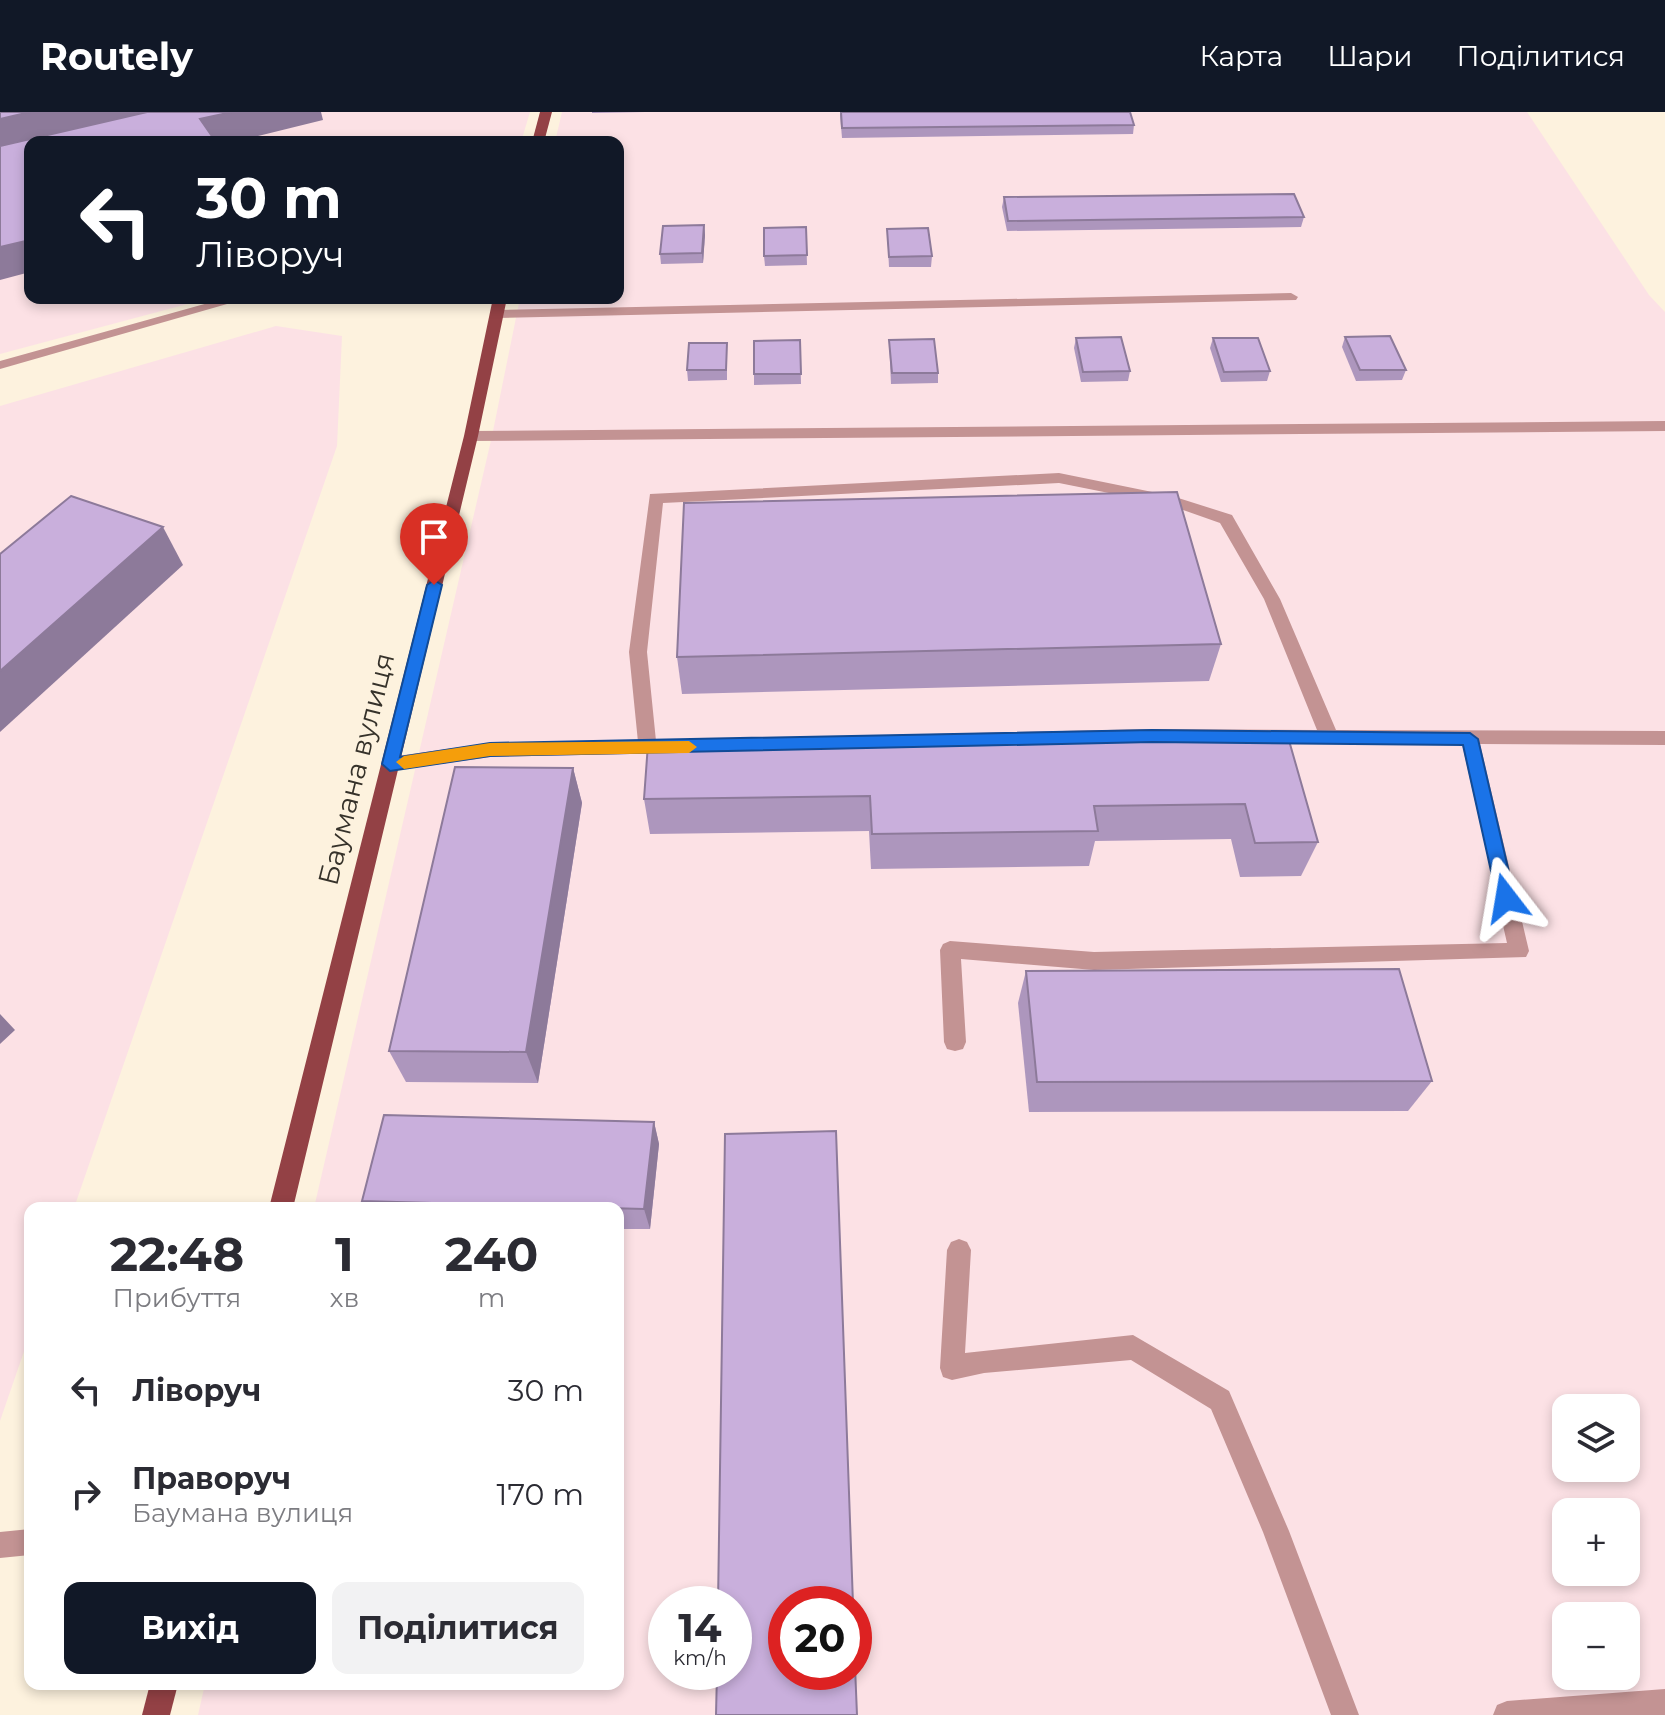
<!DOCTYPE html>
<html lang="uk">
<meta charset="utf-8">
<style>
body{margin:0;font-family:Montserrat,sans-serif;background:#f2f2f3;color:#2b2b33;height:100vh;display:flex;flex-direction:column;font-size:30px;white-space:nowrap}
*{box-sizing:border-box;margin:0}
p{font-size:26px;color:#7c7c81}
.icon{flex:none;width:44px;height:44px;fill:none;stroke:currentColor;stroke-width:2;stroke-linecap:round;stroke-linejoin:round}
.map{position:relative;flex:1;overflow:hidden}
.side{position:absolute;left:24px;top:1090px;width:600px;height:488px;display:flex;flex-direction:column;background:#fff;border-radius:16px;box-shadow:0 4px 12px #0003}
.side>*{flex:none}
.banner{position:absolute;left:24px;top:24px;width:600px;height:168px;border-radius:16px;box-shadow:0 4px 12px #0003;background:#111827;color:#fff;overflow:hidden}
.tools{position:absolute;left:1552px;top:1282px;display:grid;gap:16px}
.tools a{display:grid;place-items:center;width:88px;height:88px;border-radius:16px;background:#fff;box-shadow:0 4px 12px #0003;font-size:40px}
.speed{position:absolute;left:648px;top:1474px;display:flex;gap:16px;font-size:40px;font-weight:700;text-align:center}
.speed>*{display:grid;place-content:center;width:104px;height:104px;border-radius:50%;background:#fff;box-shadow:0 4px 12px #0003;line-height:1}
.speed small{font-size:20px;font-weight:400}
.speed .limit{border:12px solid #d22;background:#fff;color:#111}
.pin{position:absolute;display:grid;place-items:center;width:68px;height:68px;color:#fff;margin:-82px -34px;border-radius:50% 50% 50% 0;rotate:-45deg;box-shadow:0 0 8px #0007}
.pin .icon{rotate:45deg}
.me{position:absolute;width:88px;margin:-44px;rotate:346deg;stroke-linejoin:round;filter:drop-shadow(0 0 6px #0008)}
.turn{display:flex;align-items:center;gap:28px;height:168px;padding:0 40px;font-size:36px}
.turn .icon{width:104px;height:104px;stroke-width:2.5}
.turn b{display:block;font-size:56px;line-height:68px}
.eta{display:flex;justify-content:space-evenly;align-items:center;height:136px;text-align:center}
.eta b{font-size:48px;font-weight:700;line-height:56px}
.primary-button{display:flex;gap:16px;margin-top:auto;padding:16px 40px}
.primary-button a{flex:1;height:92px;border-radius:16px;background:#111827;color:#fff;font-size:32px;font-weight:700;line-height:92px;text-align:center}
.primary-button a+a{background:#f2f2f3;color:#2b2b33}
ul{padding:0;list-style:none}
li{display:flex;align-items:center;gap:24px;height:104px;padding:0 40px}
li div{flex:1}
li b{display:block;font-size:30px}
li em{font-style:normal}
header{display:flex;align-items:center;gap:48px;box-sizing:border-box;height:112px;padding:0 40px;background:#111827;color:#fff}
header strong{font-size:38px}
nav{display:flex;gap:44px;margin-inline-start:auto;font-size:28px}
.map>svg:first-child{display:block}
</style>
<header>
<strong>Routely</strong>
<nav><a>Карта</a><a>Шари</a><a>Поділитися</a></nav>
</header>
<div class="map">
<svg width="1665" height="1603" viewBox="0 0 1665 1603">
<rect width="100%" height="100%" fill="#fdf2de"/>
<!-- industrial -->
<g fill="#fce1e5" fill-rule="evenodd">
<path d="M0,0H530L521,30H30V186H210L0,242Z"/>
<path d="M562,0H1527L1649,183L1665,200V1603H198L205,1572H618V1096H314L492,324L520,186H618V30H555ZM1566,1296H1626V1356H1566ZM1566,1400H1626V1460H1566ZM666,1492H734V1560H666ZM786,1492H854V1560H786ZM1566,1504H1626V1564H1566Z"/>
<path d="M276,214L342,224L337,334L74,1096H30V1222L0,1309V294Z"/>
</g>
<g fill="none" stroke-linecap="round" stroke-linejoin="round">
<!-- minor -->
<g fill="#c39393" fill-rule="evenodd">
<path d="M1291,181L1298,185L1296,188L497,206L490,202L497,198Z"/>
<path d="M226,186H248L0,257V249Z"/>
<path d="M1665,309V319L471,329L464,324L471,319Z"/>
<path d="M1059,361L1172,384L1232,403L1280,487L1336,618L1665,619V633L1480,632L1529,839L1526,845L1094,858L961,847L966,930L963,937L955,939L947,937L944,930L940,838L943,832L950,829L1094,840L1507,831L1462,632L1152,631L839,636L836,631L839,626L845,624L1152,617L1317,618L1264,487L1220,411L1169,393L1059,371L663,391L647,540L656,629L679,631L682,636L679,641L490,645L390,659L381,652L390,645L490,631L638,630L629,540L650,382Z"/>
<path d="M959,1127L967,1130L971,1138L965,1241L1133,1223L1229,1279L1289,1419L1359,1603H1331L1263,1420L1211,1297L1131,1248L984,1261L952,1268L943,1265L940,1256L947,1138L951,1130Z"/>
<path d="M30,1417V1443L0,1446V1420Z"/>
<path d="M1665,1577V1603H1493L1497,1593L1507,1589Z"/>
</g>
<!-- major -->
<g fill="#934145" fill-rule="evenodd">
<path d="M540,0H552L544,30H532Z"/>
<path d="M493,186H507L478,324L293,1096H269L464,324Z"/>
<path d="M150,1572H178L170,1603H142Z"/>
</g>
</g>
<!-- wall -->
<g fill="#ad96bd">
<path d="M592,0H645L592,1Z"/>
<path d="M840,2L1134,13L1133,22L842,26Z"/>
<path d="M1004,85L1304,105L1301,115L1007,119L1002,95Z"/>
<path d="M704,113L705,123L703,151L661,152L660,142Z"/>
<path d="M806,115L807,153L765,154L764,144Z"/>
<path d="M887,117L932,144L931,155H889Z"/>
<path d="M1345,225L1406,258L1402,268L1356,269L1342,235Z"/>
<path d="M1076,226L1130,259L1128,269L1081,270L1074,236Z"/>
<path d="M1213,226L1270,259L1267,269L1221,270L1210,236Z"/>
<path d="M800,228L801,272L754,273V262Z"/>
<path d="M889,228L938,261V271L891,272Z"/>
<path d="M727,231V268L688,269L687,258Z"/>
<path d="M1221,532L1209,569L682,582L677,545Z"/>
<path d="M1288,625L1318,730L1301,764L1240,765L1231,727L1095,729L1089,754L871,757L869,719L650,722L644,687Z"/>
<path d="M573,656L582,691L538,971L406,970L389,939Z"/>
<path d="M1026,859L1432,969L1408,999L1029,1000L1018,891Z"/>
<path d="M654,1010L659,1032L650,1117H618V1096H367L362,1089Z"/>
</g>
<!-- shaded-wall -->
<g fill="#8d7a9a">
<path d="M30,0H203L0,47V7Z"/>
<path d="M232,0H321L323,8L234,30H209L200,7Z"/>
<path d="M704,113L705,123L703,151L702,141Z"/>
<path d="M30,128V160L0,168V135Z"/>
<path d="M163,415L183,453L0,620V559Z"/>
<path d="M573,656L582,691L538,971L526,940Z"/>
<path d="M0,902L15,918L0,932Z"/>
<path d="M654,1010L659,1032L650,1117L644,1097Z"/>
</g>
<!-- building -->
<g fill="#c9afdc" stroke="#8d7a9a" stroke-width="2">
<path d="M0,0H30L0,7Z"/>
<path d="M147,0H232L200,7L216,30H30V128L0,135V34Z"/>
<path d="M841,0H1130L1134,13L842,16Z"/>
<path d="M1294,82L1304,105L1008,109L1004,85Z"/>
<path d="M704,113L702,141L660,142L663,114Z"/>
<path d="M806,115L807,143L764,144V116Z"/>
<path d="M928,116L932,144L889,145L887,117Z"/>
<path d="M1390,224L1406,258H1360L1345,225Z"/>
<path d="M1121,225L1130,259L1083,260L1076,226Z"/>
<path d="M1213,226H1258L1270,259L1224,260Z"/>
<path d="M934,227L938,261H892L889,228Z"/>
<path d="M800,228L801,262H754V229Z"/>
<path d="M689,231H727L726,258H687Z"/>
<path d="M1177,380L1221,532L677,545L684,391Z"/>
<path d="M71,384L163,415L0,559V442Z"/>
<path d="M1288,625L1318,730L1255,731L1245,692L1094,694L1098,719L872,722L870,684L644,687L648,632Z"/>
<path d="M455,655L573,656L526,940L389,939Z"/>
<path d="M1399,857L1432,969L1037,970L1026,859Z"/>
<path d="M384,1003L654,1010L644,1097L362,1089Z"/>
<path d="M836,1019L853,1492H786V1560H854V1530L857,1603H716L717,1560H734V1492H718L725,1022Z"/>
</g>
<!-- route -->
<path fill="#1a73e8" stroke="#114b97" stroke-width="2" d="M434,468L442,473L400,645L490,631L1152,618L1470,621L1478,627L1515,786L1506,793L1497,786L1463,633L1152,630L490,644L390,659L382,652L427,473Z"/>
<!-- slow -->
<path fill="#f59e0b" d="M689,629L697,635L689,641L490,644L404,657L396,650L404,644L490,631Z"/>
<g text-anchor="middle" stroke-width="7" stroke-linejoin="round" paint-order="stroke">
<!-- street labels -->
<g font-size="28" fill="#36322a" stroke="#fdf2de">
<text transform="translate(356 657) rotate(-76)" y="10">Баумана вулиця</text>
</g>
</g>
</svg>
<div class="tools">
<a><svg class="icon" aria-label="layers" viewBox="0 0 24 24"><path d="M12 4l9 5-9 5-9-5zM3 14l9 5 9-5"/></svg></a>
<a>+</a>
<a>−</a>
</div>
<div class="speed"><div>14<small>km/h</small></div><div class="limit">20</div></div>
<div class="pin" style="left:434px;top:473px;background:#d93025"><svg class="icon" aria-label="arrive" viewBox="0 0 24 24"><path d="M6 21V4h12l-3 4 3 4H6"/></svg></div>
<svg class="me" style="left:1506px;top:786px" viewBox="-20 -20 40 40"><path d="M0-17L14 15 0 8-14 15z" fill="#1a73e8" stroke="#fff" stroke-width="4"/></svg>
<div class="banner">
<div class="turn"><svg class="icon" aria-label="left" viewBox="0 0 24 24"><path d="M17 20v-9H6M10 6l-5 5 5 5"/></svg><div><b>30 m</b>Ліворуч</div></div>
</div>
<section class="side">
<div class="eta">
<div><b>22:48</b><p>Прибуття</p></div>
<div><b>1</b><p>хв</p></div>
<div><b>240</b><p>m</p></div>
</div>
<ul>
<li><svg class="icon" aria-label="left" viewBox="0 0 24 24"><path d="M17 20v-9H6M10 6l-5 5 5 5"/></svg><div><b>Ліворуч</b></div><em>30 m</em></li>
<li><svg class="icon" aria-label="right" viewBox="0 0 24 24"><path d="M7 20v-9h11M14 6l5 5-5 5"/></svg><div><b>Праворуч</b><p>Баумана вулиця</p></div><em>170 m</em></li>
</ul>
<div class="primary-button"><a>Вихід</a><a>Поділитися</a></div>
</section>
</div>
